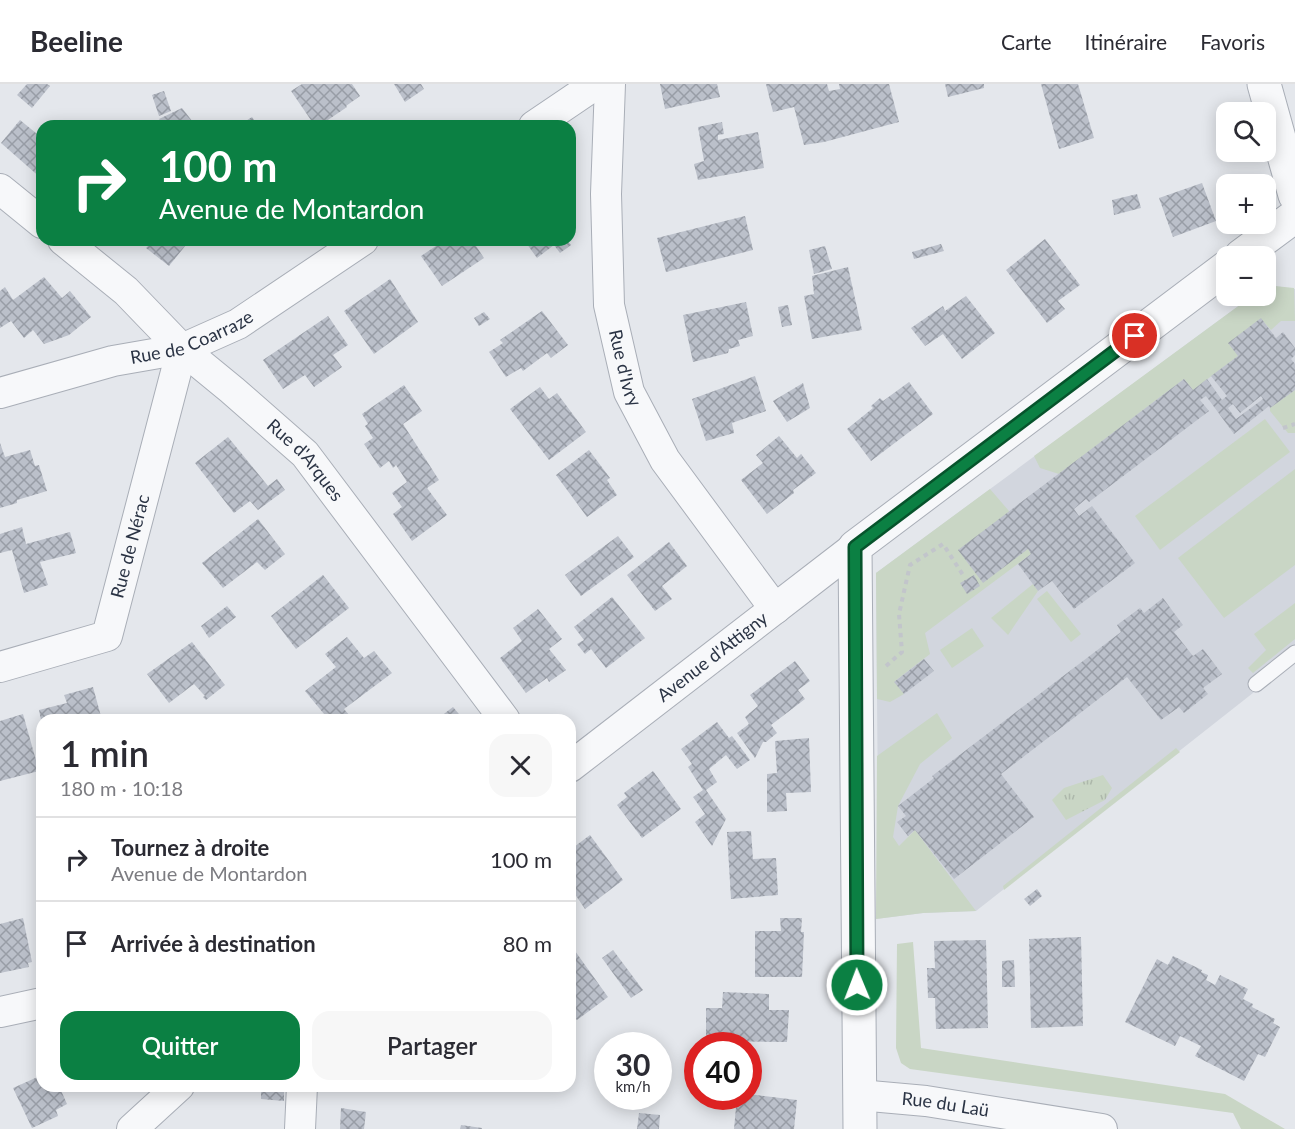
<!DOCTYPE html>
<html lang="fr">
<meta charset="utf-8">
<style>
body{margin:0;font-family:Lato,sans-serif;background:#f7f7f7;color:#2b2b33;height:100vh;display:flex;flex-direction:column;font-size:22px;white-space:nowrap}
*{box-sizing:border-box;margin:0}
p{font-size:20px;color:#7c7c81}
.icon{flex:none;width:33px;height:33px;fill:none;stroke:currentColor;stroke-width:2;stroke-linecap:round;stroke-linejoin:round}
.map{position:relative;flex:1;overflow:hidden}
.details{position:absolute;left:36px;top:630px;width:540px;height:378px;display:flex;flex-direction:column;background:#fff;border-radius:18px;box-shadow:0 3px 15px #0003}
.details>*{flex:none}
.guide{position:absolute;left:36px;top:36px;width:540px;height:126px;border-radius:18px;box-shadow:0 3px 15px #0003;background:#0b8043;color:#fff;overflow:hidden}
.buttons{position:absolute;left:1216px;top:18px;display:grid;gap:12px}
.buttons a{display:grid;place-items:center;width:60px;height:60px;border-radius:12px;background:#fff;box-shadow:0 3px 15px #0003;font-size:30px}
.speed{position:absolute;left:594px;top:948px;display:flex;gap:12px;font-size:30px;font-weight:700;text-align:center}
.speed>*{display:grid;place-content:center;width:78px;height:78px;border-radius:50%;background:#fff;box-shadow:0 3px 15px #0003;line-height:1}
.speed small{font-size:15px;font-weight:400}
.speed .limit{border:9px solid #d22;background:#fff;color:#111}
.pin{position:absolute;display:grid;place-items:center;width:51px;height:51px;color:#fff;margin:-26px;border:3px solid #fff;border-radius:50%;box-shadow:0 2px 6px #0007}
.me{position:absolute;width:66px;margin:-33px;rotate:359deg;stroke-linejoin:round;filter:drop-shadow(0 0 4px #0008)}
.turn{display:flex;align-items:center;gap:21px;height:126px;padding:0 24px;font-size:27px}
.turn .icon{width:78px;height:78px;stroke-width:2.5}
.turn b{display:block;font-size:42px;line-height:51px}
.round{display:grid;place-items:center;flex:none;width:63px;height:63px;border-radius:18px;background:#f7f7f7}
.head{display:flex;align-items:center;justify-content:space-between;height:102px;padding:0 24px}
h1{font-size:36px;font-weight:600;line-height:45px}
.cta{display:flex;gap:12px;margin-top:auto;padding:12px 24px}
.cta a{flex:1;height:69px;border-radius:18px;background:#0b8043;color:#fff;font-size:24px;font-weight:600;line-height:69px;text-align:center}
.cta a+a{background:#f7f7f7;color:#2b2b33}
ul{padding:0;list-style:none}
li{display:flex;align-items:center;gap:18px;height:84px;padding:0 24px;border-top:2px solid #e1e1e2}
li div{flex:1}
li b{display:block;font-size:22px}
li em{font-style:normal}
header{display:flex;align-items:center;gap:36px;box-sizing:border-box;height:84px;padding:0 30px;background:#fff;border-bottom:2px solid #e1e1e2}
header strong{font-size:28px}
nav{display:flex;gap:33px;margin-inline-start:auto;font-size:21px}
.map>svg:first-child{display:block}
</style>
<header>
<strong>Beeline</strong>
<nav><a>Carte</a><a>Itinéraire</a><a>Favoris</a></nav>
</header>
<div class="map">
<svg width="1295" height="1045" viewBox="0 0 1295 1045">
<defs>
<pattern id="park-tufts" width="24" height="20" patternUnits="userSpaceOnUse" patternTransform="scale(1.5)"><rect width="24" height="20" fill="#c9d6c5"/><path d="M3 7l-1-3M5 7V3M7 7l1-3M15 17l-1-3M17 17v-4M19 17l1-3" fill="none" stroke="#adb8ab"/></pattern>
<pattern id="building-cross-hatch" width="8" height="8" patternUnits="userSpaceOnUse" patternTransform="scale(1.5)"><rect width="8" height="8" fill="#bbc0ca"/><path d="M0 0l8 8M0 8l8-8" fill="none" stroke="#989da6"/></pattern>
</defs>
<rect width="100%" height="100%" fill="#e4e7ec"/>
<!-- built -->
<path fill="#d2d6de" d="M1266,201L1295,205V576L976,827L923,829L876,835L878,730L876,489L1252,212H1266Z"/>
<!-- green -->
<g fill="#c9d6c5">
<path d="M1266,201L1294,204L1295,237H1281L1271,246L1261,235L1238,272L1193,306L1184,295L1059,390L1040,384L1034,372L1252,212H1266Z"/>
<path d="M1295,306V349H1288L1270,327V324Z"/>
<path d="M1265,335L1290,368L1160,466L1135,432Z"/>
<path d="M1295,385V481L1224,534L1178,474Z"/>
<path d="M990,405L1009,427L1031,470L925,549L930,570L895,597L904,610L890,618L877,615L876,489Z"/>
<path d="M1033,500L1038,507L1008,551L991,534Z"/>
<path d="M1047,507L1081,550L1071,558L1037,515Z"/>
<path d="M1295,519V555L1253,589L1248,584L1266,566L1254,550Z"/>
<path d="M972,544L984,562L952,584L940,566Z"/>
<path d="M937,629L952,654L920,680L898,722L893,753L899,762L915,746L976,827L923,829L876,835L877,672Z"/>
<path d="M1176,664L1180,668L1004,806L1003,802Z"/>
<path d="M913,858L921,964L1225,1010L1285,1045H1241L1233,1029L910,985L901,979L896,964L897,860Z"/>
</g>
<!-- park -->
<path fill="url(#park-tufts)" d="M1103,691L1112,704L1105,716L1066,736L1052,716L1064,704Z"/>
<!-- building -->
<g fill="url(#building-cross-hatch)" fill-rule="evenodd">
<path d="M27,0H47L50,2L32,24L17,11Z"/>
<path d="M302,0H352L360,12L346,22L347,23L319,42H315L291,7Z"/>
<path d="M394,0H421L424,5L405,18Z"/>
<path d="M660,0H717L720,13L665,25Z"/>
<path d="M766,0H827L829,7L840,5L839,0H889L899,38L824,58L804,61L794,23L773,28Z"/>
<path d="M945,0H984V4L948,13Z"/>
<path d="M1041,0H1078L1094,54L1059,65Z"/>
<path d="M164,7L171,27L159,32L152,11Z"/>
<path d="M182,24L196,42H164L159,35Z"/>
<path d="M252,33L258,42H238Z"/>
<path d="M20,36L42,54V95L1,59Z"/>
<path d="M722,38L724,50L718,51V56L758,48L764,84L698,96L694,80L704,77L698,43Z"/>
<path d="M1202,99L1216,137L1173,153L1159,114Z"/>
<path d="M1137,110L1141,124L1114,131L1112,116Z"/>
<path d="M745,132L753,166L666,188L657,154Z"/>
<path d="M1045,155L1080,201L1058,217L1065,225L1047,239L1006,186Z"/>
<path d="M145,156H190L169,182L146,164L150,160Z"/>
<path d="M445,156H472L484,174L442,202L421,172Z"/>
<path d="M524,156H567L571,161L560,169L554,161L537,174Z"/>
<path d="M941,160L944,167L914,175L912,168Z"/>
<path d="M825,162L832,185L814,190L809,166Z"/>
<path d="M848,183L862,246L812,255L804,212L814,210L812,192Z"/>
<path d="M44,193L62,214L70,207L91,233L69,251L44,260L33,246L24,254L11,237L0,244V207L5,203L13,216Z"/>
<path d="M390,195L418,238L374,270L344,227Z"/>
<path d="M966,212L995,249L962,275L943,250L925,262L911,244L943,222L945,227Z"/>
<path d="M746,218L753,252L738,256L740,262L729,265L728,269L693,278L683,231Z"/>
<path d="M788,221L792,241L782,243L778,223Z"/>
<path d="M542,227L568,261L551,274L547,269L523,287L521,284L506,293L489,268L503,259L500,256Z"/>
<path d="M484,228L490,235L479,242L474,234Z"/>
<path d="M328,232L348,261L333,271L342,283L314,303L305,291L283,305L263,276Z"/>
<path d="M1261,234L1276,254L1283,248L1295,264V271L1291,275L1295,280V306L1270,324L1269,322L1234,350L1206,312L1200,316L1209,327L1089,418L1086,415L1074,425L1079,432L1092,422L1135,479L1074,525L1052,497L1038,507L1018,480L1031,470L1028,465L983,499L958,466L1184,295L1193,306L1207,295L1222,316L1227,312L1211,292L1238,272L1228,259ZM1261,312L1263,315L1236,335L1228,324L1233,320L1240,329Z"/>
<path d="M755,292L766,327L732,339L734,349L706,357L692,315Z"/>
<path d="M909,298L933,330L871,377L847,345L873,324L871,322L880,314L883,317Z"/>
<path d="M803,299L810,324L787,338L773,317Z"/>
<path d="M404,301L422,327L403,340L439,396L427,404L447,431L412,457L393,430L402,423L392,409L407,398L396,381L393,384L389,377L380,384L364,360L373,354L365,342L368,340L362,330Z"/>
<path d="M540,303L549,315L557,309L586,348L549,376L510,325Z"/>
<path d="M779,352L797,374L801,370L816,389L793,406L794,409L767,430L741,396L763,379L756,371Z"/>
<path d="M228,353L268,402L277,395L285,406L258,426L250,417L234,429L195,379Z"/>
<path d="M0,359L5,373L30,366L35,382L39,381L47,407L17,416V419L0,424Z"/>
<path d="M589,366L610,394L607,396L617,411L587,433L556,391Z"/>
<path d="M258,435L285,470L265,486L257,478L223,504L202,479Z"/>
<path d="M22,443L26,460L70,448L76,469L40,478L48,501L24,509L12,466L0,469V450Z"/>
<path d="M618,452L634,473L581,512L565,491Z"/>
<path d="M669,458L687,482L662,502L672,515L655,527L627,491Z"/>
<path d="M323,491L349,524L296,565L271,532Z"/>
<path d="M974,491L980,502L967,510L960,499Z"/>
<path d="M612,513L645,554L606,584L591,565L585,570L577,560L584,556L574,543Z"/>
<path d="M1163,514L1183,541L1174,548L1193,572L1203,565L1222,590L1203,604L1208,610L1184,629L1179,623L1161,636L1127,593L1001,690L1034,733L954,795L915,746L908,752L897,738L906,732L898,722L934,694L932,692L1121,548L1117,541L1140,524L1144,529Z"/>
<path d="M227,522L236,533L209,554L201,542Z"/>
<path d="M538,525L562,555L549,565L566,586L549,598L547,594L526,609L500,574L522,557L513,544Z"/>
<path d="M347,553L364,574L374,567L392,589L344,625L350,632L344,636H329L305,607L336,583L325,570Z"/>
<path d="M192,558L225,601L206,616L203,613L205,612L194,600L169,619L147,590Z"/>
<path d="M924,575L934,587L904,610L894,598Z"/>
<path d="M795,577L810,597L798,606L805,615L771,641L777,649L766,658H763L755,674L737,649L749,640L745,633L758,622L750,611Z"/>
<path d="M93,603L102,636H41L39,626L67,619L64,611Z"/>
<path d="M453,623L464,636H436L449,626Z"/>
<path d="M23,630L39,687L0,697V637Z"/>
<path d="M717,638L729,654L732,652L750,676L737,685L726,671L709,685L717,698L706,706L726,735L712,762L695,738L705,730L693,713L703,706L688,683L692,680L681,665Z"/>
<path d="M809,654L811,708L786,709L787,727L767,728V690L777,689L775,657Z"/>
<path d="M653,687L681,725L642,754L617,721L627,713L624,709Z"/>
<path d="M751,747L753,775L776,774L778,811L731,815L727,748Z"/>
<path d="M590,751L623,796L585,825L570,803V766Z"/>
<path d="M1037,805L1042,812L1030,822L1024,815Z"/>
<path d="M23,834L32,878L28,879L29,883L0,889V840Z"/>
<path d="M780,834H802L801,848H804L802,893H755V847H781Z"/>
<path d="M1081,853L1083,942L1031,944L1029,855Z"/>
<path d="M986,856L988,944L936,945L935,914H928L927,884H935L934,857Z"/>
<path d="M570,860L608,913L577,936L575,934L570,938Z"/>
<path d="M613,866L643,906L631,914L602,874Z"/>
<path d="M1173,872L1202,886L1201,888L1208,891L1206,896L1215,901L1220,891L1248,905L1243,915L1253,920L1252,923L1275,935L1273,939L1280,943L1265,973L1258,970L1244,997L1195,972L1201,962L1180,952L1175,962L1125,938L1157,875L1168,881Z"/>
<path d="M1014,876L1015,903H1002V877Z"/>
<path d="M723,908L769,910V926H789L787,958L706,957V924H722Z"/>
<path d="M42,991V1002H59L67,1020L56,1026L58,1032L32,1044L13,1004Z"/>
<path d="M261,1002L284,1004V1017L261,1015Z"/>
<path d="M748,1010L797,1016L794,1045H734L737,1012H748Z"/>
<path d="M341,1024L366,1028L364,1045H340Z"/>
<path d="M639,1029L660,1031L659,1045H637Z"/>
<path d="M461,1041L482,1044V1045H460Z"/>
</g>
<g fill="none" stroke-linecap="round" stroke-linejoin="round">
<!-- service casing -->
<g stroke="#a9aeb7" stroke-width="17">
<path id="service" d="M1256,600L1295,569"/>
</g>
<!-- minor casing -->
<g stroke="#a9aeb7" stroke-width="32">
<g id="minor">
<path id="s1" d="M610,0L606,110L609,221L629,308L665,376L775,525"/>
<path d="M534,42L596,0"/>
<path d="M0,105L42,139"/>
<path id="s2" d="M63,156L126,207L182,265L232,306L305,370L505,636"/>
<path id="s3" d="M0,309L113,277L182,265L238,240L363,156"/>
<path id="s4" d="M0,583L107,552L182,265"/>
<path id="s5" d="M570,683L855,463"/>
<path d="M0,928L42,919"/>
<path id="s6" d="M859,1011L926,1017L1102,1045"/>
<path d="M132,1045L179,1002"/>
<path d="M300,1045L302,1002"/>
</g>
</g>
<!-- tertiary casing -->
<g stroke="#a9aeb7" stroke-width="35">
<g id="tertiary">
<path d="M1264,0L1295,111"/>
<path d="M1241,172L1295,132"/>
<path d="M860,1045L855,463L1227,183"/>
</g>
</g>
<!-- path -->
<g stroke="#c2c5cb" stroke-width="4" stroke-dasharray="4.5 4.5" stroke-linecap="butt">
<path d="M1283,344L1295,340"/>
<path d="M886,582L902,568L899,530L910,481L943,460L963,491"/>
</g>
<!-- service -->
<use href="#service" stroke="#f7f8fa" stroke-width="15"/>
<!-- minor -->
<use href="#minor" stroke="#f7f8fa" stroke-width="30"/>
<!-- tertiary -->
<use href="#tertiary" stroke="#f7f8fa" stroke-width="33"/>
</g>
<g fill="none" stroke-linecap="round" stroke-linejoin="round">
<!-- route casing -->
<g stroke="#07532c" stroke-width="15">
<path id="route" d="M857,901L855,463L1135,252"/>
</g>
<!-- route -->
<use href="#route" stroke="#0b8043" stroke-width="10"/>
</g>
<g text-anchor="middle" stroke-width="5" stroke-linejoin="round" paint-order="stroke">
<!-- street labels -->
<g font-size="18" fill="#2b3445" stroke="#f4f6f9">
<text dy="6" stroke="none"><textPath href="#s3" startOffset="200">Rue de Coarraze</textPath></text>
<text dy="6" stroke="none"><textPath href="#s1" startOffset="286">Rue d'Ivry</textPath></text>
<text dy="6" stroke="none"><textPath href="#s2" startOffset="328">Rue d'Arques</textPath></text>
<text dy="6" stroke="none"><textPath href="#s4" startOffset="204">Rue de Nérac</textPath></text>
<text dy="6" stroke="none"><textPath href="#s5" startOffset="180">Avenue d'Attigny</textPath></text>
<text dy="6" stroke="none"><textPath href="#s6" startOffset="87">Rue du Laü</textPath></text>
</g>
</g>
</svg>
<div class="buttons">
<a><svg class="icon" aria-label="search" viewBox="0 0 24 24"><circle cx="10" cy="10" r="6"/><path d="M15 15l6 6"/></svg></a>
<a>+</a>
<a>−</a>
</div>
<div class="speed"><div>30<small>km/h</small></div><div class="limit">40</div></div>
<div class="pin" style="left:1135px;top:252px;background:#d93025"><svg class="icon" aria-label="arrive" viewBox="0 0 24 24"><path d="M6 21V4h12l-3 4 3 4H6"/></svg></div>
<svg class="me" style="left:857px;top:901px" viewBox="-20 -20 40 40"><circle r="17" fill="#0b8043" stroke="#fff" stroke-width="3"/><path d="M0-11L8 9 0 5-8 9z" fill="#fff"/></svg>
<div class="guide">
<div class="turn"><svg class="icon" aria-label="right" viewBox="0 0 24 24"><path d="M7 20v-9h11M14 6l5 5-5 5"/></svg><div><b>100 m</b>Avenue de Montardon</div></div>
</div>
<section class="details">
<div class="head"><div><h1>1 min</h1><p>180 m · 10:18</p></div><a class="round"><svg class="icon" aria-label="close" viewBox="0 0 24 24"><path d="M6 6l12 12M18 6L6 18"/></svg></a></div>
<ul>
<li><svg class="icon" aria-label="right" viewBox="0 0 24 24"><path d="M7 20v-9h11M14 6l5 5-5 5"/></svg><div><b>Tournez à droite</b><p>Avenue de Montardon</p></div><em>100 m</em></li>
<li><svg class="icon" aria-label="arrive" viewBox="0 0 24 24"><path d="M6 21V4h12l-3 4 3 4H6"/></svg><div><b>Arrivée à destination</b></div><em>80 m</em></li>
</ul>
<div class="cta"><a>Quitter</a><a>Partager</a></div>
</section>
</div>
